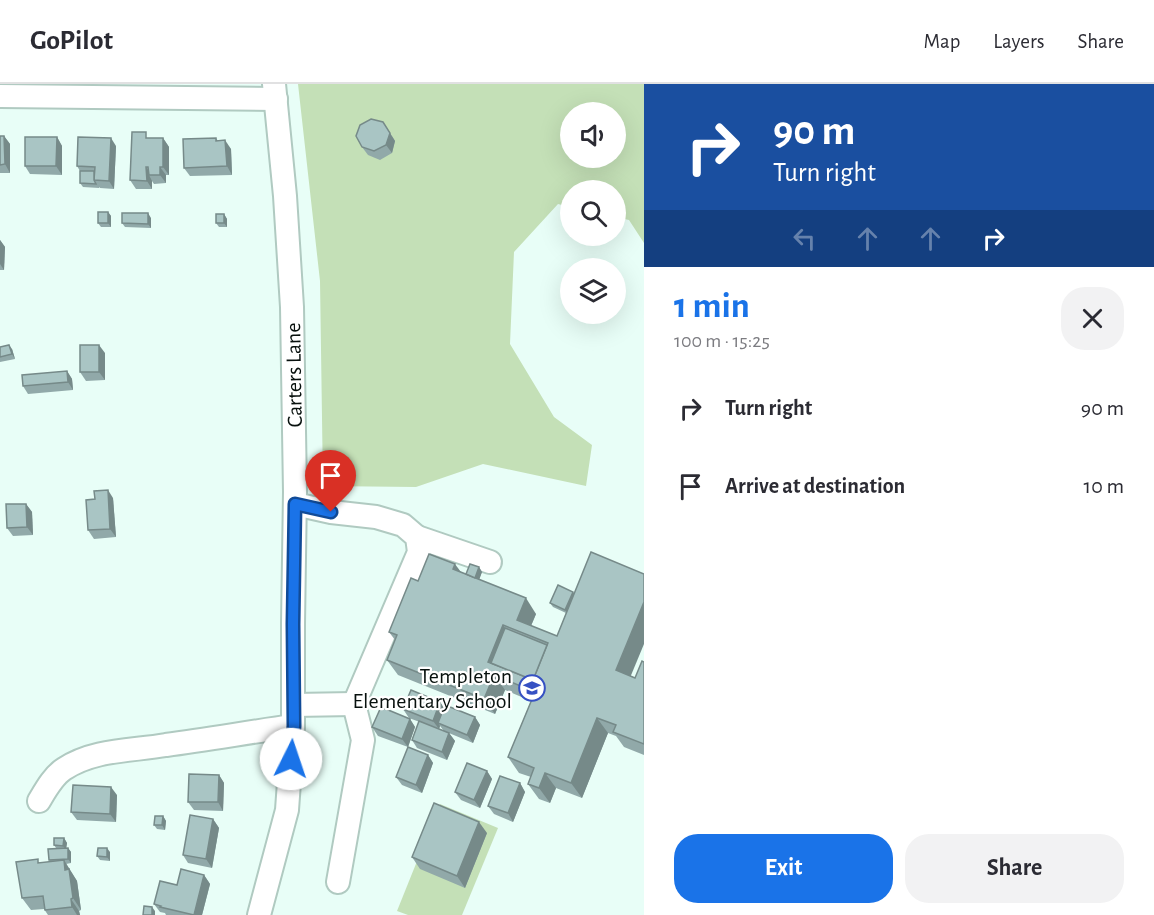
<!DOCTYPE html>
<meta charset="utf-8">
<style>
body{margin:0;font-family:"Alegreya Sans",sans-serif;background:#f2f2f3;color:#2b2b33;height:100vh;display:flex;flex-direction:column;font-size:22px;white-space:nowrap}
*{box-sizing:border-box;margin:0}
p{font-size:20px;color:#7c7c81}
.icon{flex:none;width:33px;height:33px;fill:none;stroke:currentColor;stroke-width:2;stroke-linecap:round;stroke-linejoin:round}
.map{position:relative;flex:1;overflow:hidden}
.side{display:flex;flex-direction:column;background:#fff;width:510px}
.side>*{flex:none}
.top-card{background:#1a4fa0;color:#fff;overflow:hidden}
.tools{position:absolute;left:560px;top:18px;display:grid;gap:12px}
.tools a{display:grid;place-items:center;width:66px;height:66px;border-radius:50%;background:#fff;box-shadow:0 6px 24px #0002;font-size:30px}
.pin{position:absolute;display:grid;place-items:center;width:51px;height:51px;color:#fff;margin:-62px -26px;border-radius:50% 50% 50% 0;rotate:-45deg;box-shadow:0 0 6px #0007}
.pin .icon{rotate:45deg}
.me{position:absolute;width:66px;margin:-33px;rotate:4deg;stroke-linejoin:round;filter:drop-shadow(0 0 4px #0008)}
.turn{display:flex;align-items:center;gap:21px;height:126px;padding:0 30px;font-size:27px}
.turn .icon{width:78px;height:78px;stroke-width:2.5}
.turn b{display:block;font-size:42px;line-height:51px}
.lanes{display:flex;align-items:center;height:57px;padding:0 30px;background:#0003;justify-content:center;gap:30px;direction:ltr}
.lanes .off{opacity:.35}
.round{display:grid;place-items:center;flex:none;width:63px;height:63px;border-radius:24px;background:#f2f2f3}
.head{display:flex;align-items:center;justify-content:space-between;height:102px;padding:0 30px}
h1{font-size:36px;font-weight:700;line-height:45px;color:#1a73e8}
.cta{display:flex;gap:12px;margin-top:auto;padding:12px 30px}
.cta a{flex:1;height:69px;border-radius:24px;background:#1a73e8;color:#fff;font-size:24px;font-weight:700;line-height:69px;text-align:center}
.cta a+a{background:#f2f2f3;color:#2b2b33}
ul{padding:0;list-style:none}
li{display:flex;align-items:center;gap:18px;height:78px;padding:0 30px}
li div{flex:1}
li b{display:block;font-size:22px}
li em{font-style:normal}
header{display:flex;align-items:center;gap:36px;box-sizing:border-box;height:84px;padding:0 30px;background:#fff;border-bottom:2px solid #e1e1e2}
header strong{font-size:28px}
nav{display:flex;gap:33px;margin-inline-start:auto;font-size:21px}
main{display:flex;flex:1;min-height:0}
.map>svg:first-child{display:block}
</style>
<header>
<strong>GoPilot</strong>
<nav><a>Map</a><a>Layers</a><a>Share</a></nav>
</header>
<main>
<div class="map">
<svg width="644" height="831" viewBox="0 0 644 831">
<rect width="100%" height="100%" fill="#e8fef7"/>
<!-- green -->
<g fill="#c4e0b7" fill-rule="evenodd">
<path d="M298,0H644V159L629,136L615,133V106H570V123L558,120L514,168L510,260L554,333L592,361L586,402L483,380L416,403L323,402L320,197ZM570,28H615V74H570Z"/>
<path d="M440,720L498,744L462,831H408L397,827Z"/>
</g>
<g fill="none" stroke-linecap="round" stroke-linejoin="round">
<!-- minor casing -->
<g stroke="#b0cac1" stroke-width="26">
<g id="minor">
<path d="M0,12L276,15"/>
<path d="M295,420L331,428L376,433L403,441L417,453L419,468L354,620L363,656L338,798"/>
<path d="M417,453L490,478"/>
<path d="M294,621L354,620"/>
<path d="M39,717C45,707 53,692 64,685C94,665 132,667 166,661C209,655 251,648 293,642"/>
<path d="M259,831L287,726L293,642V540L295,408L292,223L285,112L274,0"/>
</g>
</g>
<!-- minor -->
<use href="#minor" stroke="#fff" stroke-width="22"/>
</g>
<!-- wall -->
<g fill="#91a9a9">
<path d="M383,38L395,57L392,69L380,76L368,71L362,63Z"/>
<path d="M0,52H4L10,60V89H0Z"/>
<path d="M57,53L62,62V91L30,90L25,82Z"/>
<path d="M163,54L169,63V91H166V99L154,100L152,97V105H136L130,96Z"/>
<path d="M216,54L218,57L231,65L232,91L190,92L184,84Z"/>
<path d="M116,62L114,105L100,104L99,103V104L83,103L80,99V87L77,82Z"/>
<path d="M108,128L111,132V143H101L98,139Z"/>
<path d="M224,130L227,135V143H219L216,139Z"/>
<path d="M151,134V144L125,143L122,139Z"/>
<path d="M0,156L5,163L4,186H0Z"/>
<path d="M0,263L12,265L15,275L0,278Z"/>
<path d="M105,269V296L86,297L80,288Z"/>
<path d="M67,287L72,295L73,306L28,310L23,302Z"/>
<path d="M113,414L116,453L94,455L88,446Z"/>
<path d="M26,420L32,428L33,451L13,452L7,444Z"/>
<path d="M479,483L482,488L479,495L536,530L531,542L557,552L566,529L553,523L550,519L558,501L631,592L635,594L644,578V671L624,663L616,652L608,649L582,714L556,704L550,719L539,715L528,700L531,693L519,689L508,673L531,617L505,606L495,630L398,591L387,576L395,556L389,548L418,497L460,488L466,490Z"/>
<path d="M444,623L475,633L480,641L473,659L444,647L440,642L439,645L449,649L455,657L447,676L417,664L412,656L425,640L409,634L403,625Z"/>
<path d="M410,635L415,643L408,663L378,652L372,643Z"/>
<path d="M428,671L433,679L422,709L402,701L396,693Z"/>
<path d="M487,687L492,695L480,724L461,716L455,708Z"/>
<path d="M219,691L224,699L223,727L194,726L188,718Z"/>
<path d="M520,699L525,708L513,738L494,730L488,722Z"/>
<path d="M117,711L116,738L77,736L71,728Z"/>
<path d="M163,732L166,737L165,746L157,745L154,741Z"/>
<path d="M213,735L219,744L212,784L188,779L183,771Z"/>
<path d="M487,749L465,804L420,785L412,773Z"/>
<path d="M64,754L67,759L66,764H68L71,768V779L66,780L77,797L81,826L79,827L80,831H48L44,825L31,826L22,814L41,779L50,778L49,776L56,764L54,761Z"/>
<path d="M110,768V777L100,776L97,772Z"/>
<path d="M204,791L210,800L202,831H166L165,829L160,828L154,820L177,801Z"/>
</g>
<!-- shaded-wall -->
<g fill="#768a89">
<path d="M383,38L395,57L392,69L386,61Z"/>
<path d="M4,52L10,60V89L5,80Z"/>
<path d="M57,53L62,62V91L56,82Z"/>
<path d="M111,54L116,62L114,105L109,97Z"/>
<path d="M163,54L169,63V91L163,83Z"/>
<path d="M225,56L231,65L232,91L227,82Z"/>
<path d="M146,83L152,91H149L152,97V105L147,97Z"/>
<path d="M160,83L166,91V99L160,91Z"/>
<path d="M108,128L111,132V143L108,139Z"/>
<path d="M148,129L151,134V144L148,140Z"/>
<path d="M224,130L227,135V143L224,139Z"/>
<path d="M0,156L5,163L4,186L0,180Z"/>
<path d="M9,261L12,265L15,275L12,270Z"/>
<path d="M99,261L105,269V296L99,288Z"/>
<path d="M67,287L72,295L73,306L68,298Z"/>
<path d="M108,406L113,414L116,453L110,445Z"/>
<path d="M26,420L32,428L33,451L27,443Z"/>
<path d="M455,480L466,495L453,485Z"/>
<path d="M479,483L482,488L478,499L475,495Z"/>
<path d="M573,508L576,512L568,530L565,526Z"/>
<path d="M526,514L536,530L527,551L517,536Z"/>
<path d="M644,518V560L627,601L616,586Z"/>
<path d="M503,541L513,556L502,586L488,578Z"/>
<path d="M494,591L505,606L495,630L484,615Z"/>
<path d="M440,618L446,626L438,639L440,642L439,645L433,637Z"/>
<path d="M475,633L480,641L473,659L467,651Z"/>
<path d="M597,634L608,649L582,714L571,699Z"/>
<path d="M410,635L415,643L408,663L402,655Z"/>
<path d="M449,649L455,657L447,676L442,668Z"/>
<path d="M428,671L433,679L422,709L416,701Z"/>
<path d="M487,687L492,695L480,724L474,716Z"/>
<path d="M545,689L556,704L550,719L539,704Z"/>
<path d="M219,691L224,699L223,727L218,718Z"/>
<path d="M520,699L525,708L513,738L508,729Z"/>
<path d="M111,703L117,711L116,738L110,730Z"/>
<path d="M163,732L166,737L165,746L162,741Z"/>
<path d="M213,735L219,744L212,784L206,775Z"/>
<path d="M479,738L487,749L465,804L457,792Z"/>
<path d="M64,754L67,759L66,766L63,762Z"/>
<path d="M68,764L71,768V779L68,775Z"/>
<path d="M107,764L110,768V777L107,773Z"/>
<path d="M64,776L77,797L81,826L73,814L65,786Z"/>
<path d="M204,791L210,800L202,831H194Z"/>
<path d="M71,815L79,827L80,831H77L72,823Z"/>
<path d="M152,823L155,827V831H152Z"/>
</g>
<!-- building -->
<g fill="#a9c5c4" stroke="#768a89" stroke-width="1.5" fill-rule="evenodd">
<path d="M371,35L383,38L390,49L386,61L374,67L362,63L356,52L360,41Z"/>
<path d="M132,48H146V54H163V83H160V91H149L148,83H146L147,97L130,96Z"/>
<path d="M0,52H4L5,80L0,81Z"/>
<path d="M25,53H57L56,82H25Z"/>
<path d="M78,53L111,54L109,97L94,96L95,83L77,82Z"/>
<path d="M216,54V57L225,56L227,82L184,84L183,55Z"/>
<path d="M80,87H94V96L96,100L80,99Z"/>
<rect x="98" y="128" width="10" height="11"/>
<path d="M122,129H148V140L122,139Z"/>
<rect x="216" y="130" width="8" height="9"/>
<path d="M9,261L12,270L0,273V263Z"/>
<rect x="80" y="261" width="19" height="27"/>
<path d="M67,287L68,298L23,302L22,291Z"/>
<path d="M108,406L110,445L88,446L86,416L95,415L94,407Z"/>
<path d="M6,420H26L27,443L7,444Z"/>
<path d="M591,468L644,490V518L616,586L635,594L642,577L644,578V660L613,648L616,641L597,634L571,699L545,689L539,704L528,700L534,684L508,673L535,608L494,591L484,615L387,576L397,551L389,548L411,494L418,497L429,470L455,480L453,485L526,514L517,536L557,552ZM503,541L548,559L533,596L488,578Z"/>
<path d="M470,480L479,483L475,494L466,490Z"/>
<path d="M558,501L573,508L565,526L550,519Z"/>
<path d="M505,544L547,561L533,596L491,579Z"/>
<path d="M411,606L440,618L433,637L403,625Z"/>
<path d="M445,621L475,633L467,651L438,639Z"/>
<path d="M381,623L410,635L402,655L372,643Z"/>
<path d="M419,637L449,649L442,668L412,656Z"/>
<path d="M408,663L428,671L416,701L396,693Z"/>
<path d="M467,679L487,687L474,716L455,708Z"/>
<path d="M189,690L219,691L218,718H188Z"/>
<path d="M500,692L520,699L508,729L488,722Z"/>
<path d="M73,701L111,703L110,730L71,728Z"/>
<path d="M434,719L479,738L457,792L412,773Z"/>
<path d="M190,731L213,735L206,775L183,771Z"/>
<path d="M155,732H163L162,741H154Z"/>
<path d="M54,754H64L63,762L54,761Z"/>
<path d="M68,764V775L49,776L48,765Z"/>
<path d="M98,764H107V773L97,772Z"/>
<path d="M38,775V779L64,776L65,786L69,785L73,814L71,815L72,823L45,826L43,812L22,814L16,778Z"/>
<path d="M181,785L204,791L194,831L160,823L161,822L154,820L160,797L177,801Z"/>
<path d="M144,822L152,823V831H143Z"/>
</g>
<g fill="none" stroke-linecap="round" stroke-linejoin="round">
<!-- route casing -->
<g stroke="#114b97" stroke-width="15">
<path id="route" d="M291,675L294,642L293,540L295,420L331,428"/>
</g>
<!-- route -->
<use href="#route" stroke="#1a73e8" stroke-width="10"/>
</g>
<!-- icons -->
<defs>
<g id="school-ring" transform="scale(1.35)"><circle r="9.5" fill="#fff" stroke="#3651c3" stroke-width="1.5"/><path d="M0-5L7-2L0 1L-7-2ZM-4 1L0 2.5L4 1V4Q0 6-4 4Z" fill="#3651c3"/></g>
</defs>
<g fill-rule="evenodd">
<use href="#school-ring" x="532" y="604"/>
</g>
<g text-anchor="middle" stroke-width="4.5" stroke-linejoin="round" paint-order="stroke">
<!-- street labels -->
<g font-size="22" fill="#07100d" stroke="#fff">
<text transform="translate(293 291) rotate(-91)" y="8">Carters Lane</text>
</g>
<!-- poi labels -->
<g font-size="22" fill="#07100d" stroke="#fff" text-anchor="end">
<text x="512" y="599">Templeton<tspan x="512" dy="25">Elementary School</tspan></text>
</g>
</g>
</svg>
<div class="tools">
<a><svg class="icon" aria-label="sound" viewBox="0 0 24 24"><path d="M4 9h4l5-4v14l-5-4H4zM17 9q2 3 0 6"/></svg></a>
<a><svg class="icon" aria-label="search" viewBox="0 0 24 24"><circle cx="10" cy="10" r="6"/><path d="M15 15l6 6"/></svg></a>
<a><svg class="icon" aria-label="layers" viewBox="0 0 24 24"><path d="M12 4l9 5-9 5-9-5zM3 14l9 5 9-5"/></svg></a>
</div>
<div class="pin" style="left:331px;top:428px;background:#d93025"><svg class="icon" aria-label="arrive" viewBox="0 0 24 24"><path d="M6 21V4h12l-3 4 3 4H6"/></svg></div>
<svg class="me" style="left:291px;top:675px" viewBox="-20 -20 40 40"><circle r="19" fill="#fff"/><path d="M0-13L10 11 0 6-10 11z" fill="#1a73e8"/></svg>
</div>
<section class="side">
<div class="top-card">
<div class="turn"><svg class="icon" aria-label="right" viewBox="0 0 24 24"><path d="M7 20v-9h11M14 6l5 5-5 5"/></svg><div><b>90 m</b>Turn right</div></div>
<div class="lanes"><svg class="icon off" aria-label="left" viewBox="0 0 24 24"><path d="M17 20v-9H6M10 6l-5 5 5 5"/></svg><svg class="icon off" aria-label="ahead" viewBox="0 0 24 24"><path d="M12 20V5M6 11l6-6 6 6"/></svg><svg class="icon off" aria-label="ahead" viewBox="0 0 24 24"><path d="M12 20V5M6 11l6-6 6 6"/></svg><svg class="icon" aria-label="right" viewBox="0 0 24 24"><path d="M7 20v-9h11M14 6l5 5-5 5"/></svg></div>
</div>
<div class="head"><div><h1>1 min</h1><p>100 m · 15:25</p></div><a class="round"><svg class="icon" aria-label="close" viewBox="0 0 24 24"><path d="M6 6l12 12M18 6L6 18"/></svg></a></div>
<ul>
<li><svg class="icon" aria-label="right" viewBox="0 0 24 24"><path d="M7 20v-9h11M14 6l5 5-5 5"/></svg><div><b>Turn right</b></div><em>90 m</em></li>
<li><svg class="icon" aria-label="arrive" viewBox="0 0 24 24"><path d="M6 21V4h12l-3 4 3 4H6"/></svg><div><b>Arrive at destination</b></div><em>10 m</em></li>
</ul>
<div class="cta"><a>Exit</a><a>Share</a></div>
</section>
</main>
